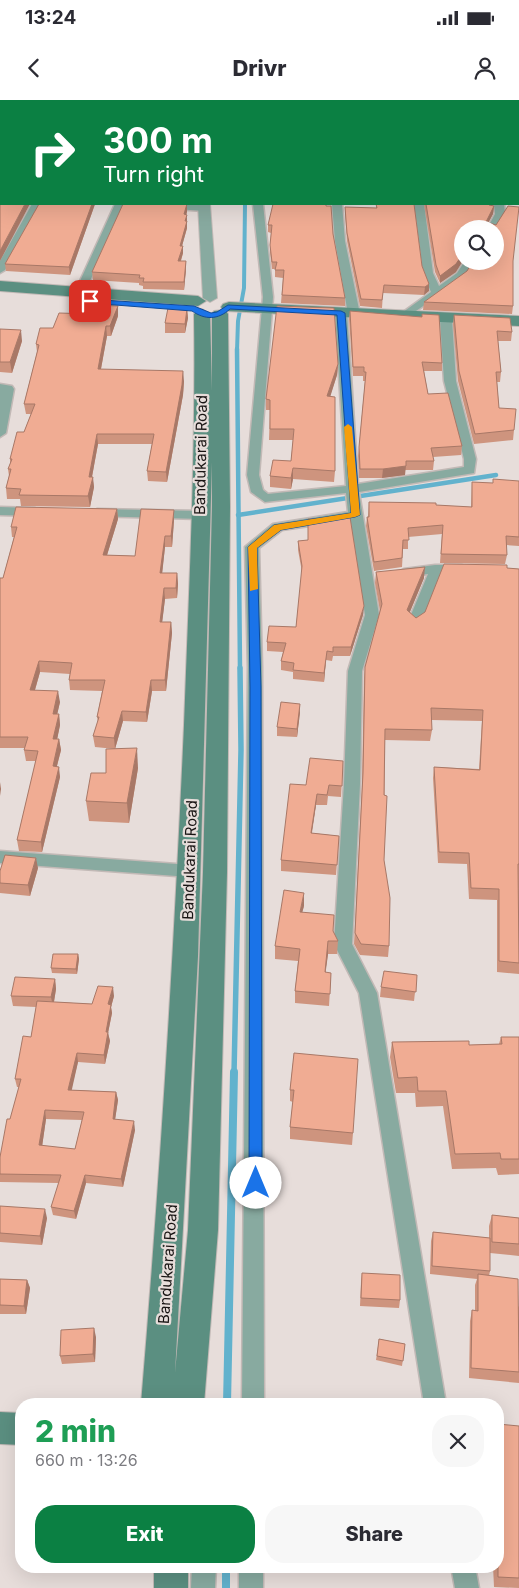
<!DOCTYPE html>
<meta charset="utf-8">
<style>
body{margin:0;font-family:Inter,sans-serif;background:#f7f7f7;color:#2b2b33;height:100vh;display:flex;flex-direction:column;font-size:19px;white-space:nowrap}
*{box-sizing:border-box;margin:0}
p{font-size:16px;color:#7c7c81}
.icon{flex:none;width:28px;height:28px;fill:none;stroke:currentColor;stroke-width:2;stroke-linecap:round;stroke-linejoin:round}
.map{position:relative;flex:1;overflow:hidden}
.sheet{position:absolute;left:15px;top:1298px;width:489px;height:175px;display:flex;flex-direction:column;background:#fff;border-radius:20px;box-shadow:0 5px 20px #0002}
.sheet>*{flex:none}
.hud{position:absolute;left:0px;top:0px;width:520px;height:105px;box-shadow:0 5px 20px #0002;background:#0b8043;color:#fff;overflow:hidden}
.buttons{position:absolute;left:454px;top:120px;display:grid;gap:10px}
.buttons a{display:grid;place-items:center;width:50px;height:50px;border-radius:50%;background:#fff;box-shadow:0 5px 20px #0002;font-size:25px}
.pin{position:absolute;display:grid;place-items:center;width:42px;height:42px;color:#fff;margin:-21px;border-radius:10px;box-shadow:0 2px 8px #0006}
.me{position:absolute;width:55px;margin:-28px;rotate:0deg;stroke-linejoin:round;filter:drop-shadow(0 0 4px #0008)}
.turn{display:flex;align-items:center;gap:18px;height:105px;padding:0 20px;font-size:22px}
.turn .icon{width:65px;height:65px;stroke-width:2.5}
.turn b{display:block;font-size:35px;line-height:42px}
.round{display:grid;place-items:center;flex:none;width:52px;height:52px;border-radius:20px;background:#f7f7f7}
.summary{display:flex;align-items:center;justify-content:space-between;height:85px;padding:0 20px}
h1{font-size:30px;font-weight:800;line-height:38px;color:#1e9e55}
.primary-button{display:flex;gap:10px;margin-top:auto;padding:10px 20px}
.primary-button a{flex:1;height:58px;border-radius:20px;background:#0b8043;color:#fff;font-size:20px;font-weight:800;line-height:58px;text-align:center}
.primary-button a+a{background:#f7f7f7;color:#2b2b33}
.status{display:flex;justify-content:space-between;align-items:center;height:35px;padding:0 25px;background:#fff;direction:ltr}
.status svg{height:14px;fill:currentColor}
header{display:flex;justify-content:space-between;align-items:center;height:65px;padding:0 20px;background:#fff;font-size:22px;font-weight:800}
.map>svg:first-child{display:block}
</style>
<div class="status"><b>13:24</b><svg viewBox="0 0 49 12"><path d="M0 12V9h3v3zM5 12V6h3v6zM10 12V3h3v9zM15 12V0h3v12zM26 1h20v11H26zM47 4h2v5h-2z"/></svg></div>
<header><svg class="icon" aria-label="back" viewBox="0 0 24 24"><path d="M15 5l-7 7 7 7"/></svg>Drivr<svg class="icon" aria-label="person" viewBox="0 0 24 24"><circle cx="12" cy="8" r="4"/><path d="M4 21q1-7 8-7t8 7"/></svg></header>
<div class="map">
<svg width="519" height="1488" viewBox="0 0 519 1488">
<rect width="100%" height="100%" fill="#e7ddda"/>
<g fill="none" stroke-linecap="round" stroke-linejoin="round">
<!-- stream-far3 -->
<path stroke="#62b2cd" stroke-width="4" d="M237,251L238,221L244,188L245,104"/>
<!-- stream-far2 -->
<g stroke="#62b2cd" stroke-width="4.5">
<path d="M237,249L240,569"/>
<path d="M238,415L496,375"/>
</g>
<!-- stream-far1 -->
<path stroke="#62b2cd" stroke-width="5.5" d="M234,974L241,650L240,568"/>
<!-- stream -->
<g stroke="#62b2cd" stroke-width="8">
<path d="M227,1304L234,972"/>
<path d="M226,1466V1488"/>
</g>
<!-- minor casing -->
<g stroke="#c2b9b6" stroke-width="3">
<g id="minor">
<rect x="215" y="0" width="10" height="1"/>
<rect x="249" y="0" width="9" height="1"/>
<path d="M32,104H42L5,170L0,173V161Z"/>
<path d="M115,104H125L85,192L80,195L76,194L75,192Z"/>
<path d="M142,104C155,103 200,100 209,108L204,111L147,107Z"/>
<path d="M253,104H263L273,197L259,375L263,390L268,394L346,386L335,213L341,210L347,213L358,384L464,367V359L444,281L440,219L446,216L452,219L456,281L476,359L474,373L359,392L379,515L362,571L360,684L352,844L377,893L446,1304H424L359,893L334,844L344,684L348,571L365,515L350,420L282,430L259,448L262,567L264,1304H242L248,567L245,447L273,424L348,412L346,393L265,402L251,392L247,375L263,197Z"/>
<path d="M332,104H342L345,141L360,214L354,217L348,214L335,141Z"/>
<path d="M414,104H424L433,173L439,186L457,173L465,161H476L465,177L403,220L399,219V215L431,192L423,173Z"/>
<path d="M494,104H504L505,114L495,131V129H487L495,114Z"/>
<path d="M0,284L12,286L14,289L6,333L0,337Z"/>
<path d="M0,407L35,408L42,412L35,416L0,415Z"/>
<path d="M97,409L201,411L208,415L201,419L92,416L90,413Z"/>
<path d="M435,465H462L469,469L462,473H441L422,522L415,527L410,525L408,522L428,474L404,477L397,473L404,469Z"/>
<path d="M0,751L190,765L196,767L198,771L196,775L190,777L0,763Z"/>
<path d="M192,1466H216L215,1488H191Z"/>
<rect x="239" y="1466" width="24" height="22"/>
<path d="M451,1466H475L479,1488H455Z"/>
</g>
</g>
<!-- tertiary casing -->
<g stroke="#c2b9b6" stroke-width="2">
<path id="tertiary" d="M198,104H210L217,198L210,202L203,198Z"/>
</g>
<!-- secondary casing -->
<g stroke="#c2b9b6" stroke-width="2">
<g id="secondary">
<path d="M0,181L198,196L206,201L198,206L0,191Z"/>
<path d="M229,202L519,216V226L226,211L228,214L230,407L227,772L218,1130L204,1304H141C160,1078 174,852 184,625C189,488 196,351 194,214L202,209L210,214L212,291V214L214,211L223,210L221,207L223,204ZM212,362V407L203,772L188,1130L175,1273L198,856Z"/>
<path d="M0,1312L21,1313V1345L0,1344Z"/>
<rect x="154" y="1466" width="34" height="22"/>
</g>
</g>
<!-- minor -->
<use href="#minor" fill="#88aaa0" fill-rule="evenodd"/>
<!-- tertiary -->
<use href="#tertiary" fill="#88aaa0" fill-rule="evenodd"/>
<!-- secondary -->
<use href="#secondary" fill="#5b8f81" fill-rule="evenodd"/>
</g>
<!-- wall -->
<g fill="#ce947e" fill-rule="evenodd">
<path d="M0,0H197L196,1H1V88H0Z"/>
<path d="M39,104H95L70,175L6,171L5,164Z"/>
<path d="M376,104H414L422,166L429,184V191L424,195L383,193L382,208L360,206L347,141L345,114V107L376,108Z"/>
<path d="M424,104H493V106H494L493,114L488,123L513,161V206L512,214L423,210L424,202L495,161L462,129L456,172L440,183L435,172Z"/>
<path d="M326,106L333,134L345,198V206L281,203L283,178L275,177V169H272L270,152L271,133L268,132V125Z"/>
<path d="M187,112L186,115L187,122V128L182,146H183V153L181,161H186V169L184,190L143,189V186L139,185V183L93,180L92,172Z"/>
<path d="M118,206V216L111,236H107L101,269L184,281L183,295L167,382L148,381L147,371L152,344H98L92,377L94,387L90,407L21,406L20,399H7L6,388L9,376L8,369L10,364V359L24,332L31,314H26L24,304L37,252L36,244L53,228L91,214Z"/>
<path d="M187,209L188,218L185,233H165V223Z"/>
<path d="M350,211L442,263V271H424L428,294L462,346L461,355L433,357L434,361L433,370H405V375L382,378H359L358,356L359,347L365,281H363V276H353L349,219Z"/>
<path d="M454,215L512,232L511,241H498L501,272L500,282H497L499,308L514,330L513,340L474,344L458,281L453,224Z"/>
<path d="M0,229L22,241L12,273L0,272Z"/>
<path d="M338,264L337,275L330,296L335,371L334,382L293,379L291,389L270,387V376L291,361L293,340H269L270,310H266V299Z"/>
<path d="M472,382L519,390V446L506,445L507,455L505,464L440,463L442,434L408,437V449H403L402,467L374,471L366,426L367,417H368L369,402L471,407Z"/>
<path d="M117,409L118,419L107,455L135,456L174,420L172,447H165L162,473H177L178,484L177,498L165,499L162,522H171L172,533L166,591H152L147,622L123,621L115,649L138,668L129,723L89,721L86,701L106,673L115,649L95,647L93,636L98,622L97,617L102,591L70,590L69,580L70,574L40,572L35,590L60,602L57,614H59L60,625L57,639H59L61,650L57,666L60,677L42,752L19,751L17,740L36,661H26L24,650L25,648H0V480L3,478L14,437H12L11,427Z"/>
<path d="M298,441L363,515L350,556H333L332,561L326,560L324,582L293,579V572L281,570V561L283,552L267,551V542L296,527L302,472L298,450Z"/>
<path d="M507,468L519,469V874L497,872V800L469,799L467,764L438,763L433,678L434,667L479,669L482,621L431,620L432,630L430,641L385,640L384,760L389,846L388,857L360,855L354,844L362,684L364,578L365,567L380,511L375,483L376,472L424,478L410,512L416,518Z"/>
<path d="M300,612L297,637L277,636V627Z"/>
<path d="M343,661L341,697L328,696L327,705H316L312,733L339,736L336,775L281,771V760L306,685Z"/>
<path d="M38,768L30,796L0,793V771Z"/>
<path d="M304,806L302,812L333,831L338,841L337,854H328L325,873H331L329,906L295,903V891L298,861L275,859V846Z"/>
<path d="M78,854L79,859L77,874L52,873L51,868Z"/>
<path d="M417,875L414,901L380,897L381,887Z"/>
<path d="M55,879L56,889L54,902L92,904L114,896L111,907L112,913L108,933L110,941L105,964L78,962L71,990L116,992L118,1000L115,1019L135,1030L123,1087L86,1083L76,1119L53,1115L51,1107L59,1083L0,1082V1057L19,987H17L15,979L31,937L36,907L13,906L11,896ZM46,1019L82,1020L75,1049L42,1046Z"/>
<path d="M501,937H519V1074L498,1075L496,1068L452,1069L443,1006L416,1007L415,993H396L390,957L392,942L469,945L499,944Z"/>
<path d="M294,953L353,1033L352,1045L290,1039V1027L293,1002L290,1001V990Z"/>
<path d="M0,1106L47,1118L42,1145L0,1142Z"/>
<path d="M492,1115L519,1118V1156L490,1153V1171L489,1176L519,1207V1283L469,1278L470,1221L472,1210L475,1211V1185L477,1179L430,1174L431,1141L433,1132L489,1138V1126Z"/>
<path d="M362,1173L400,1200L399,1208L360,1206L361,1182Z"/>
<path d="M0,1179L27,1180L30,1188L26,1214H0Z"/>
<path d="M96,1237L95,1262L62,1264L60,1256Z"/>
<path d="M379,1239L405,1244L402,1266L376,1260Z"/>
<path d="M519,1326V1488L494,1487L493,1466H498Z"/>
</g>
<!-- shaded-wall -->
<g fill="#a87867">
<path d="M25,104H30L0,161V151Z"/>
<path d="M92,104H95L70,175L69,167Z"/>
<path d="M187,104V112L184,122V114Z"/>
<path d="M494,106L493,114L485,129L486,122Z"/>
<path d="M187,115V128L180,153V146L185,121Z"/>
<path d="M183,146V153L178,169V161Z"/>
<path d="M462,155L463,161L456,172L440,183V176Z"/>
<path d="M186,161V169L184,190V182Z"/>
<path d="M429,184V191L424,195L425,187Z"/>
<path d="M118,206V216L111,236L110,226Z"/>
<path d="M187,209L188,218L185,233V224Z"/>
<path d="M106,226L107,236L99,279L98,269Z"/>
<path d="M21,230L22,241L12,273L10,262Z"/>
<path d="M338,264L337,275L327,307V296Z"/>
<path d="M183,271L184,281L183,295L167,382L166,372Z"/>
<path d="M97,334L98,344L90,387L89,377Z"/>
<path d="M406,366L405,375L382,378L383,369Z"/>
<path d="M293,368V379L291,389V378Z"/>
<path d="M93,377L94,387L90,407L88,396Z"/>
<path d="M117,409L118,419L104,465L103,455Z"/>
<path d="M174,410V420L172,447L171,436Z"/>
<path d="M165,436V447L161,484L160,473Z"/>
<path d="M425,467L424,478L406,521L407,510Z"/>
<path d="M177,473L178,484L177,498L176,488Z"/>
<path d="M164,488L165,499L161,532L160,522Z"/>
<path d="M364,506L363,515L350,556L351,547Z"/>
<path d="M171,522L172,533L166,591L165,580Z"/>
<path d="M327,551L326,560L324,582V573Z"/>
<path d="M39,561L40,572L32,600L30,590Z"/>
<path d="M151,580L152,591L147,622L146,612Z"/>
<path d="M58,591L60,602L55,624L53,614Z"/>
<path d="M300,604V612L297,637V629Z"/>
<path d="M122,611L123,621L115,649L114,638Z"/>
<path d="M59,614L60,625L55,650L53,639Z"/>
<path d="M59,639L61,650L54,677L53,666Z"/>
<path d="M137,648L138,668L129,723L127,703Z"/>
<path d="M59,667L60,677L42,752L41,742Z"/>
<path d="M0,682L1,689L0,696Z"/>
<path d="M317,694L316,705L310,743L311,733Z"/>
<path d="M36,758L38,768L30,796L28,785Z"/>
<path d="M304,793V806L299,824L300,812Z"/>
<path d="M328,841V854L324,885L325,872Z"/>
<path d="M78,854L79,859L77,874L76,869Z"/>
<path d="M55,879L56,889L53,907L51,897Z"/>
<path d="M113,887L114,896L111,907L112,913L108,933L110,941L105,964L104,955L108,904Z"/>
<path d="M77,953L78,962L70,998L68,990Z"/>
<path d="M116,992L118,1000L114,1027L113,1019Z"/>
<path d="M45,1010L46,1019L41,1054L39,1045Z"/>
<path d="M134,1021L135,1030L123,1087L121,1079Z"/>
<path d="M85,1075L86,1083L76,1119L74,1111Z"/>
<path d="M45,1109L47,1118L42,1145L40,1136Z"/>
<path d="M27,1180L30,1188L26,1214L24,1206Z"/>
<path d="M94,1228L96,1237L95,1262L93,1254Z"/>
</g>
<!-- building -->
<g fill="#f0ac93" stroke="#a87867" fill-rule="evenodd">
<path d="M0,0H194V1H1V81H0Z"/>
<rect x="284" y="0" width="217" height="1"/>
<path d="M1,88V104H25L0,151V89Z"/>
<path d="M39,104H92L69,167L5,164Z"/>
<path d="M123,104H187L184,114L187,115L185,121H187L180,146H183L178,161H186L184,182H143L144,178H139L140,175L92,172Z"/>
<path d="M273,104H326V106H331L333,134L345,198L282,195L284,170H275L277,162H272L270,145L272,125H268Z"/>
<path d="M376,104H414L422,166L429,184L425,187L384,185L382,200L361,199L347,133L345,107L377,108Z"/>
<path d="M426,104H490L489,105L494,106L486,122L496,125L508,106L519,107L513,161V206L424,202L467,171L473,161H495V129H462V155L456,164L440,176L436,165Z"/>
<path d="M94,205L118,206L110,226H106L98,269L183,271L182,285L166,372L147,371L154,334H97L89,377H93L88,396L19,395L21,389L6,388L11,369H8L12,359H10L17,332H24L35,304H24L39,245L36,244L40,228H53L59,213L91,214Z"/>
<path d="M277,206L334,208L338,264L327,296L335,297V371L293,368L291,378L270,376L273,360L291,361L294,329H270V300L266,299Z"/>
<path d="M168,208L187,209L185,224L165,223Z"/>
<path d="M350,211L422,217V214L439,215L442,263L422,262L428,294L448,293L462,346L431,348L434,361H406V366L383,369H360L359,347L366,272H364V267H353Z"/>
<path d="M454,215L510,218L512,232L497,231L501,272H496L499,308L516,309L514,330L475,334L459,271Z"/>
<path d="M0,229L21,230L10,262H0Z"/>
<path d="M493,379L519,381V437L506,436L507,455L441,454L443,425L408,428L409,440H403L402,458L374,462L367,417H369V402L436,403V405L472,407V382L493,383Z"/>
<path d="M16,407L117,409L103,455L135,456L141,409L174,410L171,436H165L160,473H177L176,488H164L160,522H171L165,580H151L146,612L122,611L114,638L93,636L99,617H97L105,580H69L72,563L39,561L30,590L58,591L53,614H59L53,639H59L53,666L59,667L41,742L17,740L38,651L24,650L28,637H0V478H3L17,427H11Z"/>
<path d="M350,417L364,506L351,547H333V552L327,551L324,573L293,570L294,563L281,561L286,543L267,542L269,526L296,527L302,466L298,441L308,440V419Z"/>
<path d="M444,464L507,465V468L519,469V764H518L519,863L499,861V789L471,788L469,753L439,752L434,667L480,670L483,610L431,608L432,630L385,629L384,695L387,696L384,760L390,798L389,846L361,844L355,833L363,673L365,567L382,504L376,472L425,467L407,510L416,518L425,512Z"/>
<path d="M281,602L300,604L297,629L277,627Z"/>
<path d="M137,648L127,703L86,701L91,673H106V649Z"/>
<path d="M310,658L343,661L342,686L329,685L327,695L317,694L311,733L339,736L337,765L281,760L290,684L306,685Z"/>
<path d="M5,755L36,758L28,785L0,783V771Z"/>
<path d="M284,790L304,793L300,812L334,815L333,831L338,841H328L325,872L331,873L330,894L295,891L300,849L275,846Z"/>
<path d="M53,854H78L76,869L51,868Z"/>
<path d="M384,871L417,875L416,892L381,887Z"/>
<path d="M15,877L55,879L51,897L11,896Z"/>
<path d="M98,886L113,887L108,904L111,905L106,932H108L104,955L77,953L68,990L116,992L113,1019L134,1021L121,1079L85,1075L74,1111L51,1107L61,1075L0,1074V1057L7,1019H10L21,979H15L23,936L31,937L37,901L92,904ZM45,1010L84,1012L75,1049L39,1045Z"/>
<path d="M501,937H519V1059H501L500,1053L455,1054L446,991H418L417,977L398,978L392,942L469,941V945L502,944Z"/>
<path d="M294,953L358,959L353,1033L290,1027L294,990H290Z"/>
<path d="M0,1106L45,1109L40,1136L0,1133Z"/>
<path d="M492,1115L519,1118V1144L492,1142Z"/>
<path d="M433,1132L490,1138V1171L432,1166Z"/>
<path d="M362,1173L400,1175V1200L361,1198Z"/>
<path d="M478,1174L518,1179L519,1272L471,1268L472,1210L478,1211Z"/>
<path d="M0,1179L27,1180L24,1206L0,1205Z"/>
<path d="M94,1228L93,1254L60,1256L61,1230Z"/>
<path d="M379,1239L405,1244L403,1261L377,1256Z"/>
<path d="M498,1324L519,1326V1478L498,1477Z"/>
</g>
<!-- route -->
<path fill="#1a73e8" stroke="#114b97" d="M87,199L194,206L211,213L217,212L228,205L341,211L345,213L360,415L355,417L281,430L257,448L261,587L262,1083L260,1087L256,1089L251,1087L249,1083L250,587L248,447L274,425L351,413L337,215L230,209C218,220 205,220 192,211L90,203L87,202Z"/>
<!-- slow -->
<path fill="#f59e0b" d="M348,324L352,327L360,415L355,417L281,430L257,448L258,489L250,491L248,447L274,425L351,413L344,327Z"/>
<g text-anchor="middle" stroke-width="4.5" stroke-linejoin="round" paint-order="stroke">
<!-- street labels -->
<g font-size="15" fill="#181413" stroke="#e7ddda">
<text transform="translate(201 355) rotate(-89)" y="5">Bandukarai Road</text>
<text transform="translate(190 760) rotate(-88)" y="5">Bandukarai Road</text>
<text transform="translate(168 1164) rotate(-86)" y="5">Bandukarai Road</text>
</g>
</g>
</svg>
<div class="buttons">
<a><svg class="icon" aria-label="search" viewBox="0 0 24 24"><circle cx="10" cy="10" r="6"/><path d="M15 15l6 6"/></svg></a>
</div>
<div class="pin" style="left:90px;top:201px;background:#d93025"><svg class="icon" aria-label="arrive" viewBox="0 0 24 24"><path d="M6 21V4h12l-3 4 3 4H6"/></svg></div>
<svg class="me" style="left:256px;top:1083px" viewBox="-20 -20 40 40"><circle r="19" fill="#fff"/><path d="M0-13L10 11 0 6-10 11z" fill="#1a73e8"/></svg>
<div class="hud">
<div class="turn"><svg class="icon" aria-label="right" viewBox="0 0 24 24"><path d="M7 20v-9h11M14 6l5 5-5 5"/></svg><div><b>300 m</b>Turn right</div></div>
</div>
<section class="sheet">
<div class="summary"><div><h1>2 min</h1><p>660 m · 13:26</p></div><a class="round"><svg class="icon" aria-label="close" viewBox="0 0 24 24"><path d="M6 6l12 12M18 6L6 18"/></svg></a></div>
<div class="primary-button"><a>Exit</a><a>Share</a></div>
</section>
</div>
